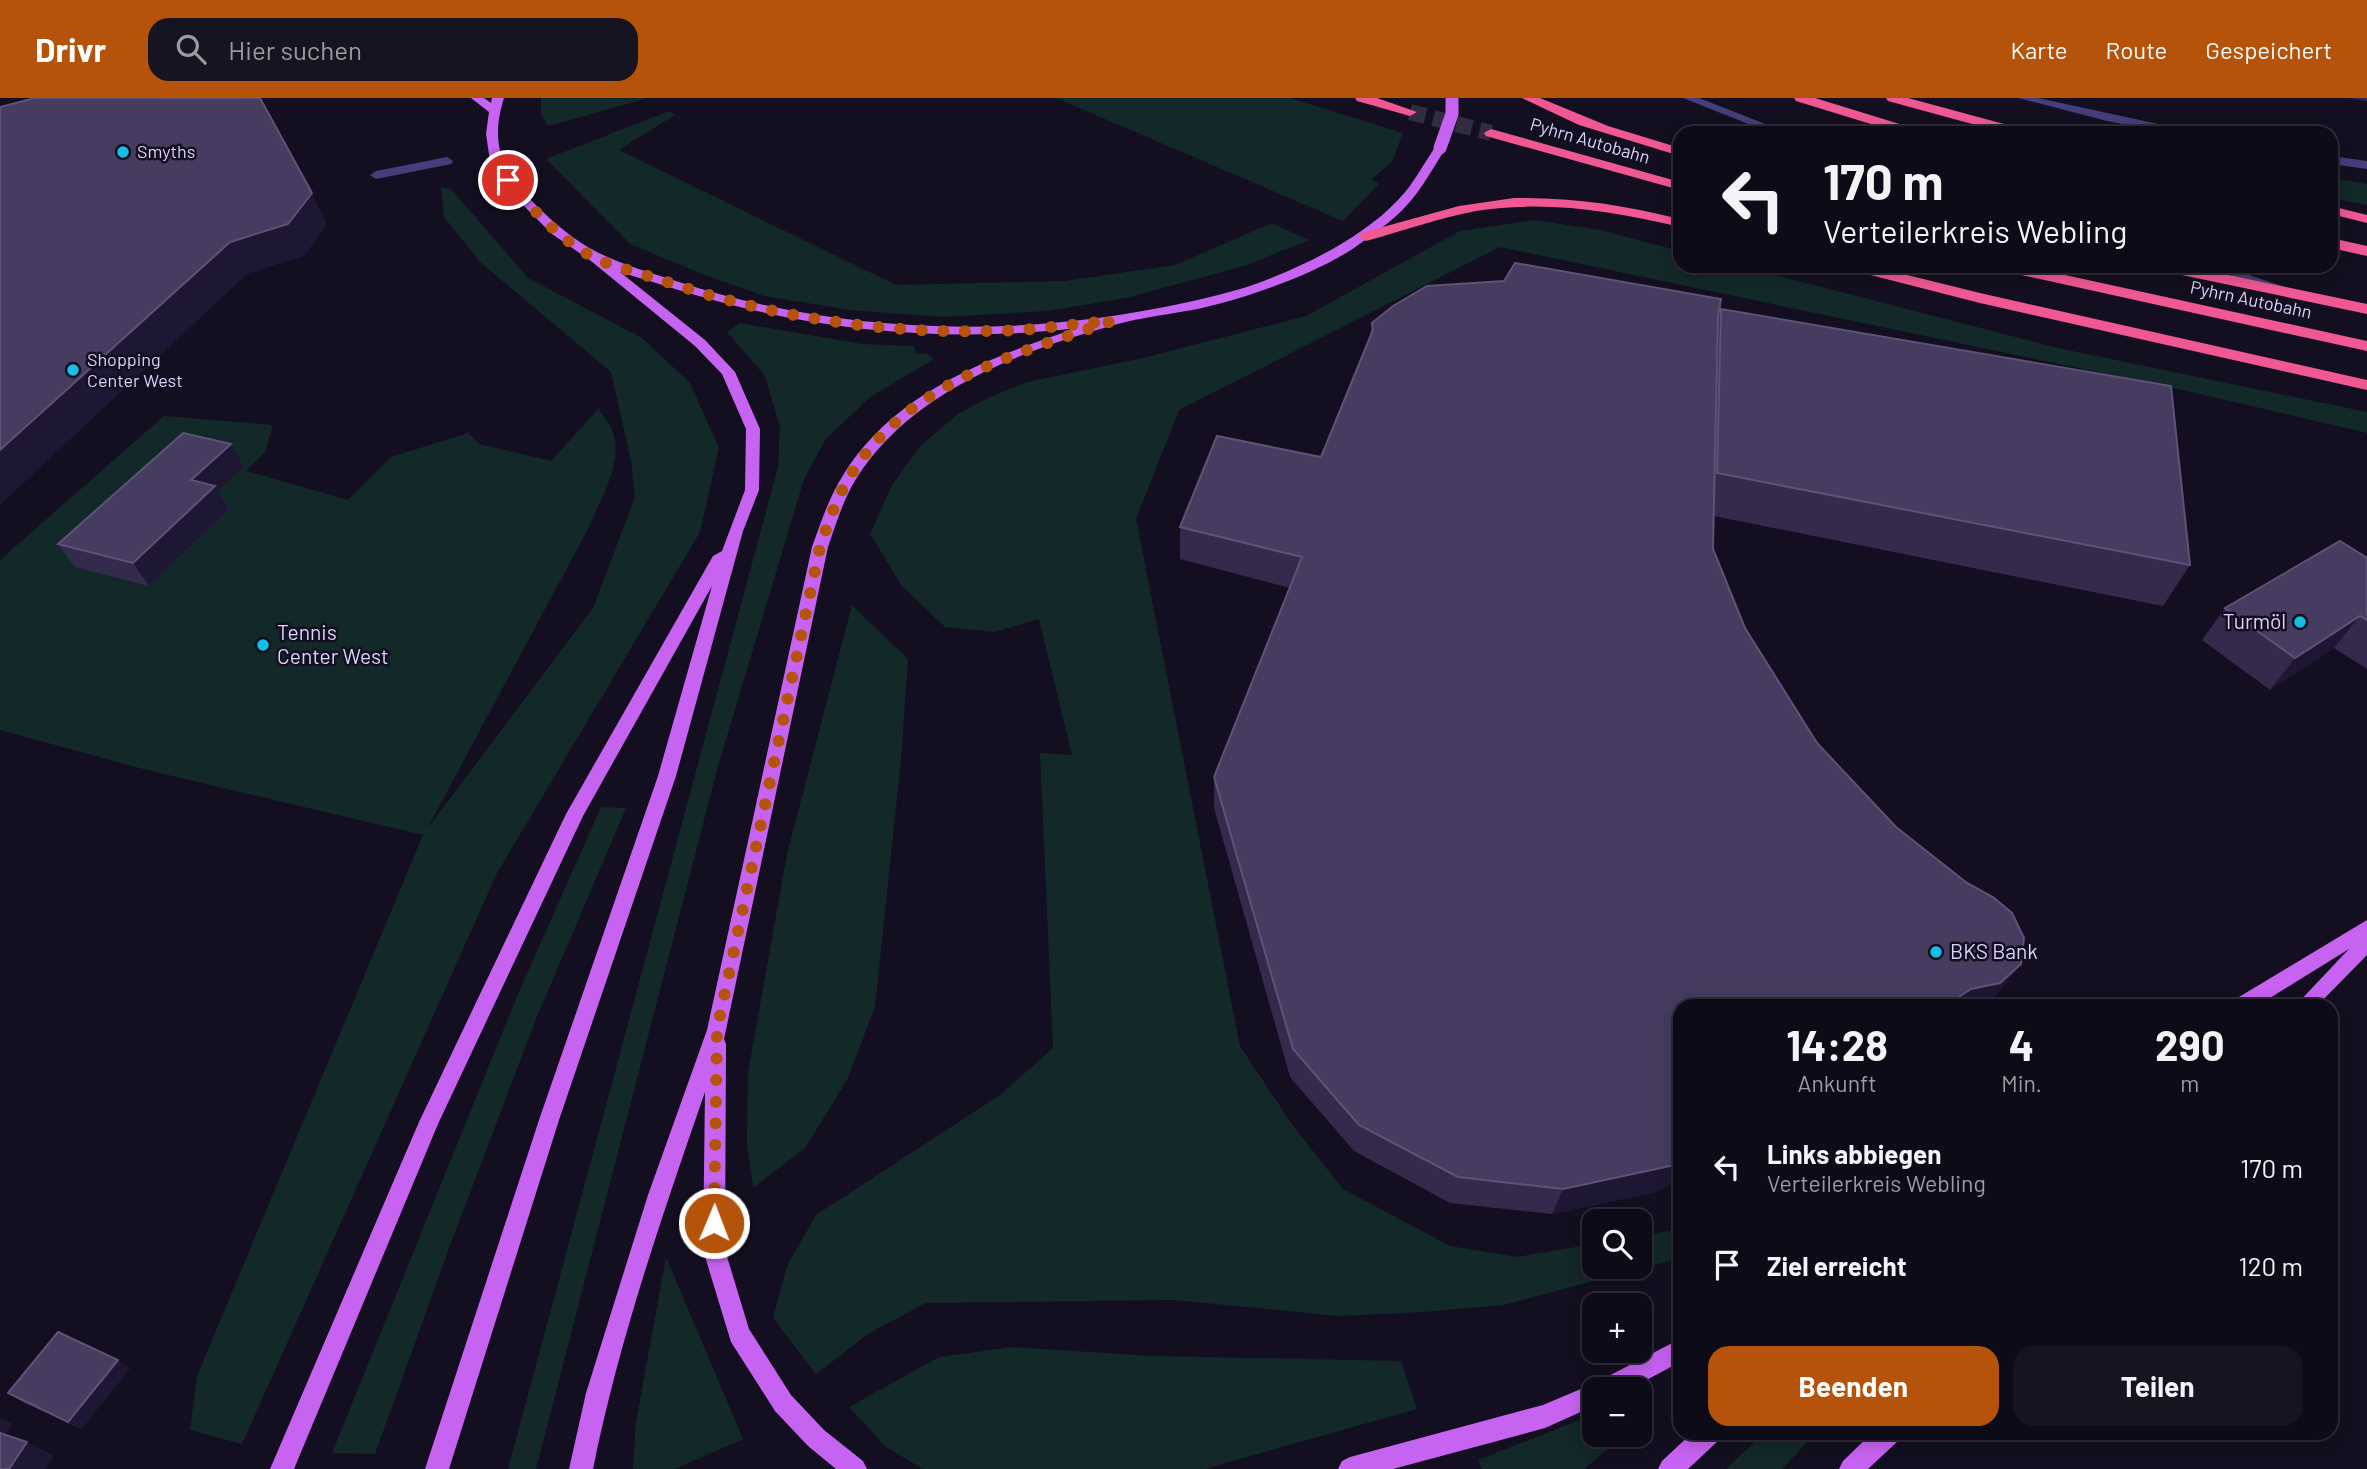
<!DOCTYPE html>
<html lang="de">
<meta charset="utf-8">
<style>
body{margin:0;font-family:Barlow,sans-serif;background:#171421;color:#f1f3f6;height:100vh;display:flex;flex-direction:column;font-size:26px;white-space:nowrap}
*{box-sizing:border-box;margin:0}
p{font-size:23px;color:#9b9ba2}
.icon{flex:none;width:38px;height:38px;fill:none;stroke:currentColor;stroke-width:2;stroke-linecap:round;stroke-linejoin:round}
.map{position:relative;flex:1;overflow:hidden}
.details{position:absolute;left:1673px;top:901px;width:665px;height:441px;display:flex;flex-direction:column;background:#0e0b18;border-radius:21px;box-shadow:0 4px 18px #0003,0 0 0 2px #2e2b37}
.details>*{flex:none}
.banner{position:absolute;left:1673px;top:28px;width:665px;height:147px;border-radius:21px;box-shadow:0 4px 18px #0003,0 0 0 2px #2e2b37;background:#0e0b18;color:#f1f3f6;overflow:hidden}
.controls{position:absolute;left:1582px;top:1111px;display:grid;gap:14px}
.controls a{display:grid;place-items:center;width:70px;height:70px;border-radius:14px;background:#0e0b18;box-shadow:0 4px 18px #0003,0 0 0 2px #2e2b37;font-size:35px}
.pin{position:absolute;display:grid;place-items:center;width:60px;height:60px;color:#fff;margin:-30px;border:4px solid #fff;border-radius:50%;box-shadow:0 2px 7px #0007}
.me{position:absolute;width:77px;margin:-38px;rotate:1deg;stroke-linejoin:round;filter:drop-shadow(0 0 5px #0008)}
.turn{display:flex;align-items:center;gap:24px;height:147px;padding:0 35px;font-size:32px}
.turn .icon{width:91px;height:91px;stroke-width:2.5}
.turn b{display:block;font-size:49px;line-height:60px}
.eta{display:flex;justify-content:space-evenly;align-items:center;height:119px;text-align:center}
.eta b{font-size:42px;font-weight:700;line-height:49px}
.action{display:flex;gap:14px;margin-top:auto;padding:14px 35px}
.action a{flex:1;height:80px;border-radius:21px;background:#b45309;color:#fff;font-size:28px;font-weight:700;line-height:80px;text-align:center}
.action a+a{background:#171421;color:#f1f3f6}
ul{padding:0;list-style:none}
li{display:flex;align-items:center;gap:21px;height:98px;padding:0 35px}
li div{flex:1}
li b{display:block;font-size:26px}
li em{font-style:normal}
header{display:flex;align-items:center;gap:42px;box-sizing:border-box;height:98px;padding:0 35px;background:#b45309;color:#fff}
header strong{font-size:33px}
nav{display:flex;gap:38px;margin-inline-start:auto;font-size:24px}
.search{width:490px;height:63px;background:#171421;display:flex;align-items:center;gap:18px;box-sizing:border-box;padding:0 24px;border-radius:21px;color:#9b9ba2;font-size:26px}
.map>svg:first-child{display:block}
</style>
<header>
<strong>Drivr</strong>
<div class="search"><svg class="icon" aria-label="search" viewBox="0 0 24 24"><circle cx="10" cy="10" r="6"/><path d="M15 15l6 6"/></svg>Hier suchen</div>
<nav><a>Karte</a><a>Route</a><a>Gespeichert</a></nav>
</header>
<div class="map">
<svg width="2367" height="1371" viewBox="0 0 2367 1371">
<rect width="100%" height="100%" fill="#130f20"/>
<!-- green -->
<g fill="#132829">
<path d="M541,0H642L645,1L548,28L541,16Z"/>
<path d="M1056,0H1290L1403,35L1392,64L1372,81L1379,86L1343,123Z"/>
<path d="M669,13L675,17L619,52L896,187L1065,183L1175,167L1272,125L1309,142L1244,168L1126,200L1048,213L942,219L850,212L764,198L705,177L630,146L546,61Z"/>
<path d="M2331,80L2367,86V107L2331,100Z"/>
<path d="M441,89L451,91L528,180L642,240L690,285L719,350L700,434L497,775L242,1346L190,1332L197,1278L423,737L147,672L0,632V462L164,318L273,327L265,354L246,373L348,402L391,359L468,335L479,346L551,363L598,311C603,317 608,323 611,329C626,360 601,400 589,429L427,731L593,510L635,399L631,363L611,274L480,164L444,119Z"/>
<path d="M1535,122L1600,132L1680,153V168H1740L2058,250L2367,314V335L2174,290L1500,149L1179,312L1136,421L1240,948L1294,1029L1343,1091L1450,1148L1517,1159L1594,1146V1169H1640V1138L1680,1131V1160L1503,1207L1423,1214L1338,1218L1174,1202L926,1205L871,1234L816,1276L773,1220L787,1168L816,1117L1000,997L1053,950L1040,655L1072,657L1039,521L995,534L945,529L902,488L870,436L892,387L919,349L959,315L990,299L1027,284L1143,260L1306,218L1460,133Z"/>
<path d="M740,225L862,246L914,248L916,256L926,255L934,261L870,299L825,342L804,381L718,668L536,1371H508L778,369L780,329L765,278L727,234Z"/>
<path d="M852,507L908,561L901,661L875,909L847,982L805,1050L753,1090L747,1046L748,975L787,756Z"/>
<path d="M601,709L626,710L536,921L452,1142L375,1356L332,1355L518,896Z"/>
<path d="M666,1159L743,1341L675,1371H633L636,1324Z"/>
<path d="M1013,1249L1152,1258L1401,1263L1417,1311L1205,1371H923L886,1349L849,1309L939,1259Z"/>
<path d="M1594,1318V1337H1625L1584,1371H1482L1478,1362L1577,1323Z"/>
<path d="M1764,1335H1816L1782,1371H1726Z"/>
</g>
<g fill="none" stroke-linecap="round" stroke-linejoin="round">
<!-- highway-tunnel -->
<path stroke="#312c41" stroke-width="16" stroke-dasharray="16 8" stroke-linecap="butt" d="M1410,14L1491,35"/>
<!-- minor -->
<g fill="#453e7a" fill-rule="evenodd">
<path d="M1683,0H1699L1788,35H1771Z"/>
<path d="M2018,0H2038L2186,32L2192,35H2168L2107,23Z"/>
<path d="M2331,58L2367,63V71L2331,66Z"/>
<path d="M447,59L453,63L451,66L376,81L370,77L376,73Z"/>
<path d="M2202,168H2222L2291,191L2284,195L2279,194Z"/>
</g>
<!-- major -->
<g fill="#c763f1" fill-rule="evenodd">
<path d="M471,0H484L491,5L492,0H504C488,51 505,77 541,112C589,159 621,165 682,185C835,234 1001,241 1159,210C1198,202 1239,194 1276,178C1318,161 1367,135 1398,102C1413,87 1424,65 1436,48L1446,50C1434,68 1422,91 1407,107C1393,123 1371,138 1354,150C1315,176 1247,200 1202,210C1173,216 1142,219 1114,227C1020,253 910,294 856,381C843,402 836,426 828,449L724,941L726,946L725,1152L749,1231L791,1297L824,1332L863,1363L867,1371H836L808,1348L775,1313L731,1244L703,1152L705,994C662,1118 619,1242 593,1371H569L586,1295L648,1097L707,932L812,449C820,427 827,405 839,384C889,296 986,261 1077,230C967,243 856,236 748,211C705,201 663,187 620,174L705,242L735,274L760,331L759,392L743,433L676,678L559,1022L449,1371H425L539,1022L658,678L712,488L583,718L438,1026L294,1371H270L419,1024L566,716L713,458L722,453L745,392L746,331L722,276L695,248L591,163L552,136L510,94L490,63L486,36L489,14Z"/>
<path d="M2367,822V857L2317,908H2295L2349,851L2257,908H2231L2234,902Z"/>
<path d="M1680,1241V1264L1628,1292H1594V1308L1545,1330L1393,1371H1338L1342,1363L1350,1359L1543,1307L1595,1285Z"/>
<path d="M1692,1335H1722L1718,1343L1688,1371H1658L1662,1363Z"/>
<path d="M1872,1335H1902L1898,1343L1868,1371H1839L1843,1363Z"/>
</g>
<!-- highway -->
<g fill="#f05894" fill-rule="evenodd">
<path d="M1355,0H1377L1417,14L1410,18L1357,3Z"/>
<path d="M1522,0H1540L1608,28L1680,50V58L1579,27Z"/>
<path d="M1794,0H1815L1919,32L1921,35H1900L1796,3Z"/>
<path d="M1886,0H1908L2026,32L2028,35H2005L1888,3Z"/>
<path d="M1491,31L1680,84V92L1486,38L1484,35Z"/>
<path d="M1514,100C1571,99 1625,107 1680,121V129C1613,113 1545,102 1476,113C1438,120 1403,133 1366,143L1358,138L1361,135L1459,108Z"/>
<path d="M2331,108L2367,117V125L2331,116Z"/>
<path d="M2331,140L2367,148V158L2331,150Z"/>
<path d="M1844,168H1871L1980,195L2367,282V292L1980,205L1847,171Z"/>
<path d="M1995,168H2024L2367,243V253L2003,173Z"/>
<path d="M2155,168H2185L2367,206V216L2163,173Z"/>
</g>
<!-- major-bridge -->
<path stroke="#c763f1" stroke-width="13" d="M1440,50L1452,16V2"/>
</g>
<!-- wall -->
<g fill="#332a4c">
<path d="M2348,0H2367V3Z"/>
<path d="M1721,211L2190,467L2163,508L1714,418L1713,451L1745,530L1817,645L1998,895L1984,908H1680V1081L1656,1094L1552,1116L1450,1105L1354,1053L1290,979L1214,710V679L1290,490L1180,461V429L1321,359L1370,237L1372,225L1718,219Z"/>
<path d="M244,369L218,393L229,411L149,488L75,469L58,446Z"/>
<path d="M2367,460V571L2334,550L2270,592L2202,542L2225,510Z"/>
<path d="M130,1270L81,1331L21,1303L8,1295Z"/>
</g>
<!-- shaded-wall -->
<g fill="#1e1733">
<path d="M312,95L327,127L304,158L247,176L0,407V352L230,144Z"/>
<path d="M231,346L244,369L218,393L229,411L149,488L133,465L191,382Z"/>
<path d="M2360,518L2334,550L2270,592L2295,560Z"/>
<path d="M2021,866L1998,895L1984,908H1945L1971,891Z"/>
<path d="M1680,1063V1081L1656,1094L1552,1116L1563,1091Z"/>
<path d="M118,1262L130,1270L81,1331L68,1324Z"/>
<path d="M0,1319L13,1326L1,1341L0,1340Z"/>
<path d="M27,1344L54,1358L45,1371H9Z"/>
</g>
<!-- building -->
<g fill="#453c5f" stroke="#5c5377" stroke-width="2">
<path d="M35,0H260L312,95L288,126L230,144L0,352V9Z"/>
<path d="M1515,165L1721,201L1718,219L1713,451L1745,530L1817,645L1896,729L1967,785L1993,799L2012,815L2024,840L2021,866L2000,885L1971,891L1945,908H1680V1063L1670,1068L1563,1091L1458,1079L1359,1027L1293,951L1214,679L1302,459L1180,429L1217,338L1321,359L1373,232L1372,225L1393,208L1427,188L1504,183Z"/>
<path d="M1721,211L2171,288L2190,467L1717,375Z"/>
<path d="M183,335L231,346L191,382L215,388L133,465L58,446Z"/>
<path d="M2340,443L2367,460V522L2360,518L2295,560L2225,510Z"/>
<path d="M58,1234L118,1262L68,1324L8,1295Z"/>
<path d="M0,1335L27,1344L9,1371H0Z"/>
</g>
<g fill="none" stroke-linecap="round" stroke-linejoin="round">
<!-- route -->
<path stroke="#b45309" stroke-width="12" stroke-dasharray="0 21.6" d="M508,82C529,109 564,145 595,160C614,169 636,174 655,180C763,217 876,236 990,233C1030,233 1071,226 1112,223C1016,256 910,284 852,375C837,398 829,423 820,449L717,932L714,1125"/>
</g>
<!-- markers -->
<g fill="#15bee4" stroke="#130f20" stroke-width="2.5">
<circle cx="123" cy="54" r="7"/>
<circle cx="73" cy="272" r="7"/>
<circle cx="2300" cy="524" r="7"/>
<circle cx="263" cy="547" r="7"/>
<circle cx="1936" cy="854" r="7"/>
</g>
<g text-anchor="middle" stroke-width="5" stroke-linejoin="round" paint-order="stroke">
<!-- far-street labels -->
<g font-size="18" fill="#dad2fb" stroke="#130f20">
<text transform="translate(1590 43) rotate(16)" y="6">Pyhrn Autobahn</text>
<text transform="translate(2251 202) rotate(12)" y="6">Pyhrn Autobahn</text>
</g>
<!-- far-poi labels -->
<g font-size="18" fill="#dad2fb" stroke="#130f20" text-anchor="start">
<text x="137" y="60">Smyths</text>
<text x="87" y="268">Shopping<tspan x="87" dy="21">Center West</tspan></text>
</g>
<!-- poi labels -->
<g font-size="21" fill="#dad2fb" stroke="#130f20" text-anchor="start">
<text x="2286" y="531" text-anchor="end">Turmöl</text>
<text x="277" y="542">Tennis<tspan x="277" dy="24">Center West</tspan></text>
<text x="1950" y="861">BKS Bank</text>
</g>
</g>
</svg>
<div class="controls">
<a><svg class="icon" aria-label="search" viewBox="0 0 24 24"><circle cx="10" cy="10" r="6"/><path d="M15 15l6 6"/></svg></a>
<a>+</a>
<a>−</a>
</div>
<div class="pin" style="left:508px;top:82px;background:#d93025"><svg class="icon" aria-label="arrive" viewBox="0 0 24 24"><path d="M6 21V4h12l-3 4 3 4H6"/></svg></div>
<svg class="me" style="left:714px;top:1125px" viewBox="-20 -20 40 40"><circle r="17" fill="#b45309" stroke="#fff" stroke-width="3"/><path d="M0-11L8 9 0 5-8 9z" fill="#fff"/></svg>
<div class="banner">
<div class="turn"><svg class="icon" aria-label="left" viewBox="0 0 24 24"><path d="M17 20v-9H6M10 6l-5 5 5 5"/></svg><div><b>170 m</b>Verteilerkreis Webling</div></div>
</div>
<section class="details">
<div class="eta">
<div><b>14:28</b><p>Ankunft</p></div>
<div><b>4</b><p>Min.</p></div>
<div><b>290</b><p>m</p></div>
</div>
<ul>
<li><svg class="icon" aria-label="left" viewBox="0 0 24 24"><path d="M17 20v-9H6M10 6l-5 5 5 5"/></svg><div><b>Links abbiegen</b><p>Verteilerkreis Webling</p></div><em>170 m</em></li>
<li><svg class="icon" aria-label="arrive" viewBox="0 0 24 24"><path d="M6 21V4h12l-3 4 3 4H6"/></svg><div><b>Ziel erreicht</b></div><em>120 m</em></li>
</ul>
<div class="action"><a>Beenden</a><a>Teilen</a></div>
</section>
</div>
